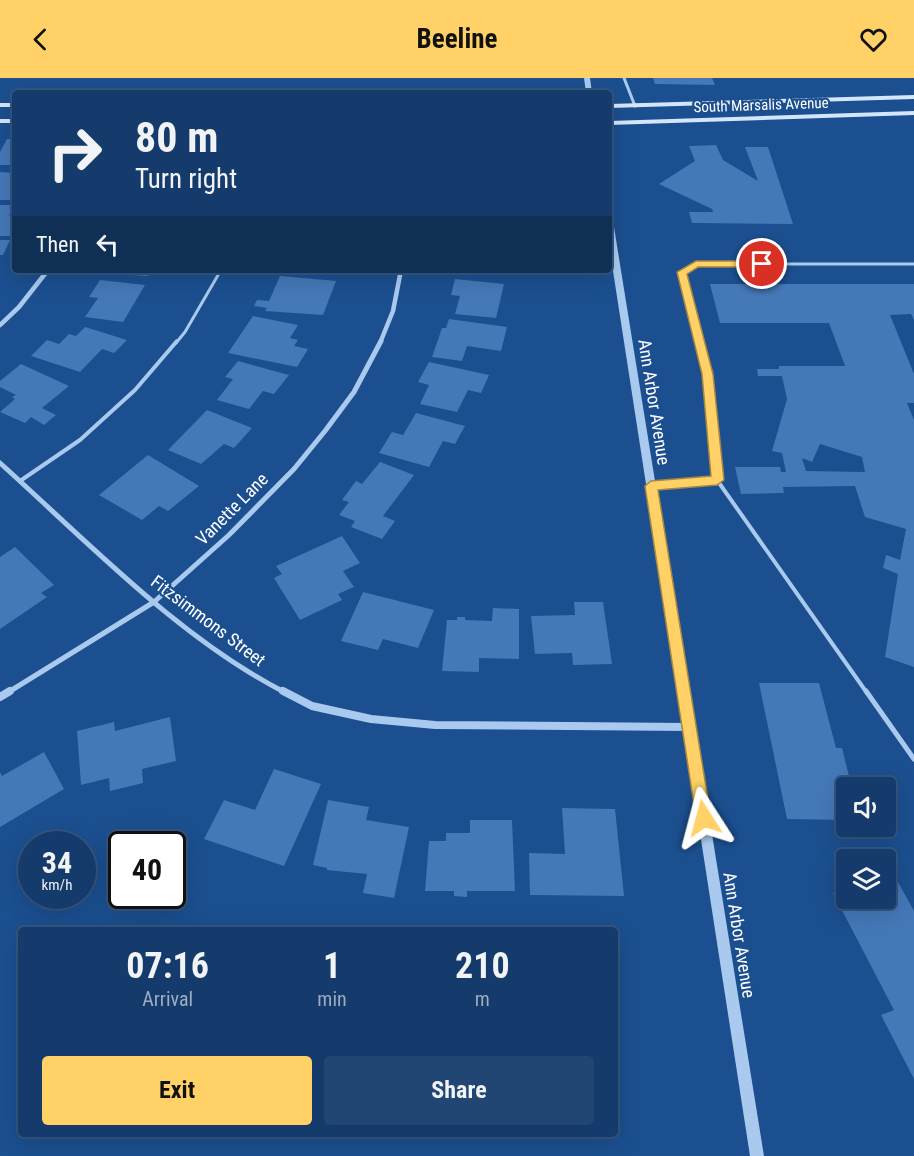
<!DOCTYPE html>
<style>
body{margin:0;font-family:"Roboto Condensed",sans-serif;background:#214673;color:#f1f3f6;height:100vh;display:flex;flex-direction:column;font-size:22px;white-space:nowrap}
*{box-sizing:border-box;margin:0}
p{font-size:20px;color:#9dadc1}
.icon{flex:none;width:33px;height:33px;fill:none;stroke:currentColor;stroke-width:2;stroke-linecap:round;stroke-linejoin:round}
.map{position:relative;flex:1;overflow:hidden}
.drawer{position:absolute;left:18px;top:849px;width:600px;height:210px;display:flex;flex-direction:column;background:#143b6b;border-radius:6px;box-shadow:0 6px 24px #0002,0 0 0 2px #33557e}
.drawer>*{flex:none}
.guide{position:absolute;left:12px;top:12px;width:600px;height:183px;border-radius:6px;box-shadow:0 6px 24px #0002,0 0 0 2px #33557e;background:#143b6b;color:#f1f3f6;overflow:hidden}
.tools{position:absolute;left:836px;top:699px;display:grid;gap:12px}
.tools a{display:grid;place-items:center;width:60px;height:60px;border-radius:6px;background:#143b6b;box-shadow:0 6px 24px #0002,0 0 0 2px #33557e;font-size:30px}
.speed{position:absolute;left:18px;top:753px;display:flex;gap:12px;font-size:30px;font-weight:700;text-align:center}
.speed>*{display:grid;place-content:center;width:78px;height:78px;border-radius:50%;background:#143b6b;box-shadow:0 6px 24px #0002,0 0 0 2px #33557e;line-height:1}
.speed small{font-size:15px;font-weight:400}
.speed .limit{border:3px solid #111;border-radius:9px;background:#fff;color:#111}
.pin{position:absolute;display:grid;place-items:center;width:51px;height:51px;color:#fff;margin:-26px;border:3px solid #fff;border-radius:50%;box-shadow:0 2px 6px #0007}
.me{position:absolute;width:66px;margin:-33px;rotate:351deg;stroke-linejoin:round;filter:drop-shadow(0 0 4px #0008)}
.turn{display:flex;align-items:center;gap:21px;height:126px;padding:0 24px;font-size:27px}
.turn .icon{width:78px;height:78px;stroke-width:2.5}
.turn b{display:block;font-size:42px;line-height:51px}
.then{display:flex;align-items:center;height:57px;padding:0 24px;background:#0003;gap:12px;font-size:22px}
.eta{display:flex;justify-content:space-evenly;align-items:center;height:102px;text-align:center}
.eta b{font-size:36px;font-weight:700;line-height:42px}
.action{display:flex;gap:12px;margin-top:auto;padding:12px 24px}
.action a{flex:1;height:69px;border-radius:6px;background:#ffd166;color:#111;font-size:24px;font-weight:700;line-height:69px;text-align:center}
.action a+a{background:#214673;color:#f1f3f6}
header{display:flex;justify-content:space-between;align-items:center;height:78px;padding:0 24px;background:#ffd166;color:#111;font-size:27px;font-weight:700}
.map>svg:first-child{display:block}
</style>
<header><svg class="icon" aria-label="back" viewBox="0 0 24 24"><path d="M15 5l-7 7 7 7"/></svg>Beeline<svg class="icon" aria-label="heart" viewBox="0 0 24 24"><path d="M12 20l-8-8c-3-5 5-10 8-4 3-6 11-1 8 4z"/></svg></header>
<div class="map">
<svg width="914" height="1078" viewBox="0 0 914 1078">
<rect width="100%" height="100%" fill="#1b4f8f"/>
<!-- building -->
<g fill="#4478b7" fill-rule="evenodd">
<path d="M653,0H712L715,7L655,6Z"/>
<path d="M7,61H15V87H0V74Z"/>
<path d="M716,67L723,82L758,103L745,69H768L793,146L692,145L689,134H713L712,131L659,106L695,83L689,68Z"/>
<path d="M0,94L15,95V122H0Z"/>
<path d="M0,127H14L9,138H15L13,158H0Z"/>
<path d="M0,162H10L3,177H0Z"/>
<path d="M83,192H151L148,198L82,194Z"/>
<path d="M303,192H340L339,197L302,196Z"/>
<path d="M430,192H498V196H429Z"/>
<path d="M280,198L336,203L323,237L265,233L267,230L254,228L257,222L269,223Z"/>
<path d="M455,201L504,206L496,240L455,236L460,218L451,217Z"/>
<path d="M100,202L145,207L123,244L85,239L98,220L89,219Z"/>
<path d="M710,206H914V242L911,236L890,237L914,296V325H907L914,342V589L885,579L898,496L883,490L886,477L900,482L906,451L865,439L855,408L783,409L784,415L741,416L735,389H780L781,394H786L782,375L772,373L787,321L782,298H758L757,291H779V288H845L829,245H720ZM820,366L862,379L865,394L806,393L802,380L812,384Z"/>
<path d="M253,238L298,247L290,260L298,262L294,268L308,271L297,289L228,275Z"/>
<path d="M449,241L507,249L501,273L467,268L462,283L432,279L442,250H446Z"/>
<path d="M85,249L127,262L114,275L102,271L80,294L31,278L47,262L59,266L69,256L76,258Z"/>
<path d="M238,283L289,297L274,316L263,313L249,331L217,322L233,301L225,299Z"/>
<path d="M429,284L489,297L481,315L468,312L457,334L420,326L429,307L418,304Z"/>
<path d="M21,286L69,308L42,330L56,337L44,347L31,339L25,345L0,334L15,321L12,319L16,317L0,309V303Z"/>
<path d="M207,332L252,350L234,370L224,366L201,386L168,372Z"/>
<path d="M416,335L465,348L455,366L443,363L429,389L379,375L392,354L403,357Z"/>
<path d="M148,377L199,408L168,433L159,428L142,442L99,417Z"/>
<path d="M380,384L414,397L383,438L395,443L382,461L351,449L355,443L339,437L349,424L342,422L356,403L362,406Z"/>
<path d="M342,458L360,485L343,493L354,509L338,516L342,522L300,542L274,500L282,496L276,488Z"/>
<path d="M15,469L54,507L41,515L47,519L0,551V479Z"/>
<path d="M363,514L434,532L418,570L383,561L378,572L341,563Z"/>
<path d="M574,524H603L612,586L573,587L572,575L535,576L531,538L575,537Z"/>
<path d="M493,530L519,531V581L479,580V594L442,593L447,542H457V539H465V542L492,543Z"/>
<path d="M759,605H819L836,670H842L852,710H846V742L787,741Z"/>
<path d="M170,639L176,683L142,691L143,705L110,713L109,700L81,707L77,653L114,644L115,653Z"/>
<path d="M44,674L64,711L0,749V694L2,698Z"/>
<path d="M274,691L321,706L284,788L204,761L224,722L255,732Z"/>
<path d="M328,722L369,729L366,742L409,749L394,820L363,815L367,796L327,792V790L313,787Z"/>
<path d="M562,730L615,731L624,818L530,817L529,775L565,776Z"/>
<path d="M470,742H512L515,813H467V819L454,818V813H425L429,763H446V755H470Z"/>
<path d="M894,797L914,833V1001L881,937L894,932L833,815L846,811V820H885V799Z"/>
</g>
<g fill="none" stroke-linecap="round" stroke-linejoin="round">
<!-- service-far2 -->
<g stroke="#a9c9ee" stroke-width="3">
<path d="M624,0L635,28"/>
<path d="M176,265L185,254L221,192"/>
<path d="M699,265L682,194L696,186H914"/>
</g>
<!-- service-far1 -->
<g stroke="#a9c9ee" stroke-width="4">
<path d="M717,402L867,615"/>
<path d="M20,403L80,362L135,312L177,263"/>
<path d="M651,408L717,402L707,296L699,263"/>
</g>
<!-- service -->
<path stroke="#a9c9ee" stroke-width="5" d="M866,613L914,681"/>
<!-- minor-far2 -->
<g stroke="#a9c9ee" stroke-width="4.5">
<path d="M0,247L19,229L48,192"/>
<path d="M380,265L393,233L401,192"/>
</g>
<!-- minor-far1 -->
<g stroke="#a9c9ee" stroke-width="5">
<path d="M0,385C88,464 180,561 286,615"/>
<path d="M7,615L154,524L229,457L294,391L325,353L354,314L381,263"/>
</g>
<!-- minor -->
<g stroke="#a9c9ee" stroke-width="8">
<path d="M283,613L312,628L371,641L435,647L689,649"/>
<path d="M0,619L10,613"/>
</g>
<!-- tertiary -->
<g fill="#a9c9ee" fill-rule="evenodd">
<path d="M584,0H590L592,15H586Z"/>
<path d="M609,141L613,143L764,1078H750L609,167Z"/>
</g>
<!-- secondary -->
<g fill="#d6e6fa" fill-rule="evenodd">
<path d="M914,17V21L609,30V26Z"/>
<rect x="0" y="25" width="15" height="4"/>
<path d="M914,33V37L609,47V43Z"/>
<rect x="0" y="41" width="15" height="4"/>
</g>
</g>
<!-- route -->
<path fill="#ffd166" stroke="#a68842" stroke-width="1.5" d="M696,183H762L767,186L762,189H698L687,196L713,296L724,402L717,407L658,412L711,740L709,745L704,747L698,745L696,740L645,408L651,403L711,398L702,296L677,194Z"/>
<g text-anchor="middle" stroke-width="4.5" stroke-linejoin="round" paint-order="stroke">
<!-- far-street labels -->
<g font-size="15" fill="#fff" stroke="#1b4f8f">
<text transform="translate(761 27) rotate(-2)" y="5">South Marsalis Avenue</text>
</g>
<!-- street labels -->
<g font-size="18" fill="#fff" stroke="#1b4f8f">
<text transform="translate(654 324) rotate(81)" y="6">Ann Arbor Avenue</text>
<text transform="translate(232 431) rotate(-45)" y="6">Vanette Lane</text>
<text transform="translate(208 543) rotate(37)" y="6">Fitzsimmons Street</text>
<text transform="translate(739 857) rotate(81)" y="6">Ann Arbor Avenue</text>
</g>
</g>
</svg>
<div class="tools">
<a><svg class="icon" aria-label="sound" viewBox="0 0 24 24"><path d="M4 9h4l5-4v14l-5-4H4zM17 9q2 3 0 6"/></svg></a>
<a><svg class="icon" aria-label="layers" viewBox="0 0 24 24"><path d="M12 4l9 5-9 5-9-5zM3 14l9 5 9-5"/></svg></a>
</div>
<div class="speed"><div>34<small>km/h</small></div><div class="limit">40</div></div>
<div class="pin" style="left:762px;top:186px;background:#d93025"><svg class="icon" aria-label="arrive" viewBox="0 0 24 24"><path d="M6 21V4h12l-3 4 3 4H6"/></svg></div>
<svg class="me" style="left:704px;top:740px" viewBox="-20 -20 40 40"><path d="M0-17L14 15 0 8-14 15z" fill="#ffd166" stroke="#fff" stroke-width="4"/></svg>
<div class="guide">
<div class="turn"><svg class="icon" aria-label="right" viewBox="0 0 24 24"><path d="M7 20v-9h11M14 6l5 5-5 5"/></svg><div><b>80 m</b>Turn right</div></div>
<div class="then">Then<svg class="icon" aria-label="left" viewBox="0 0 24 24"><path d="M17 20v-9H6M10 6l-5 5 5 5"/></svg></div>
</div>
<section class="drawer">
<div class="eta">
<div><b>07:16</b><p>Arrival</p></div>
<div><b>1</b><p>min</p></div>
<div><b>210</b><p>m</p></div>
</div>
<div class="action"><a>Exit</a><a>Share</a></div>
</section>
</div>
